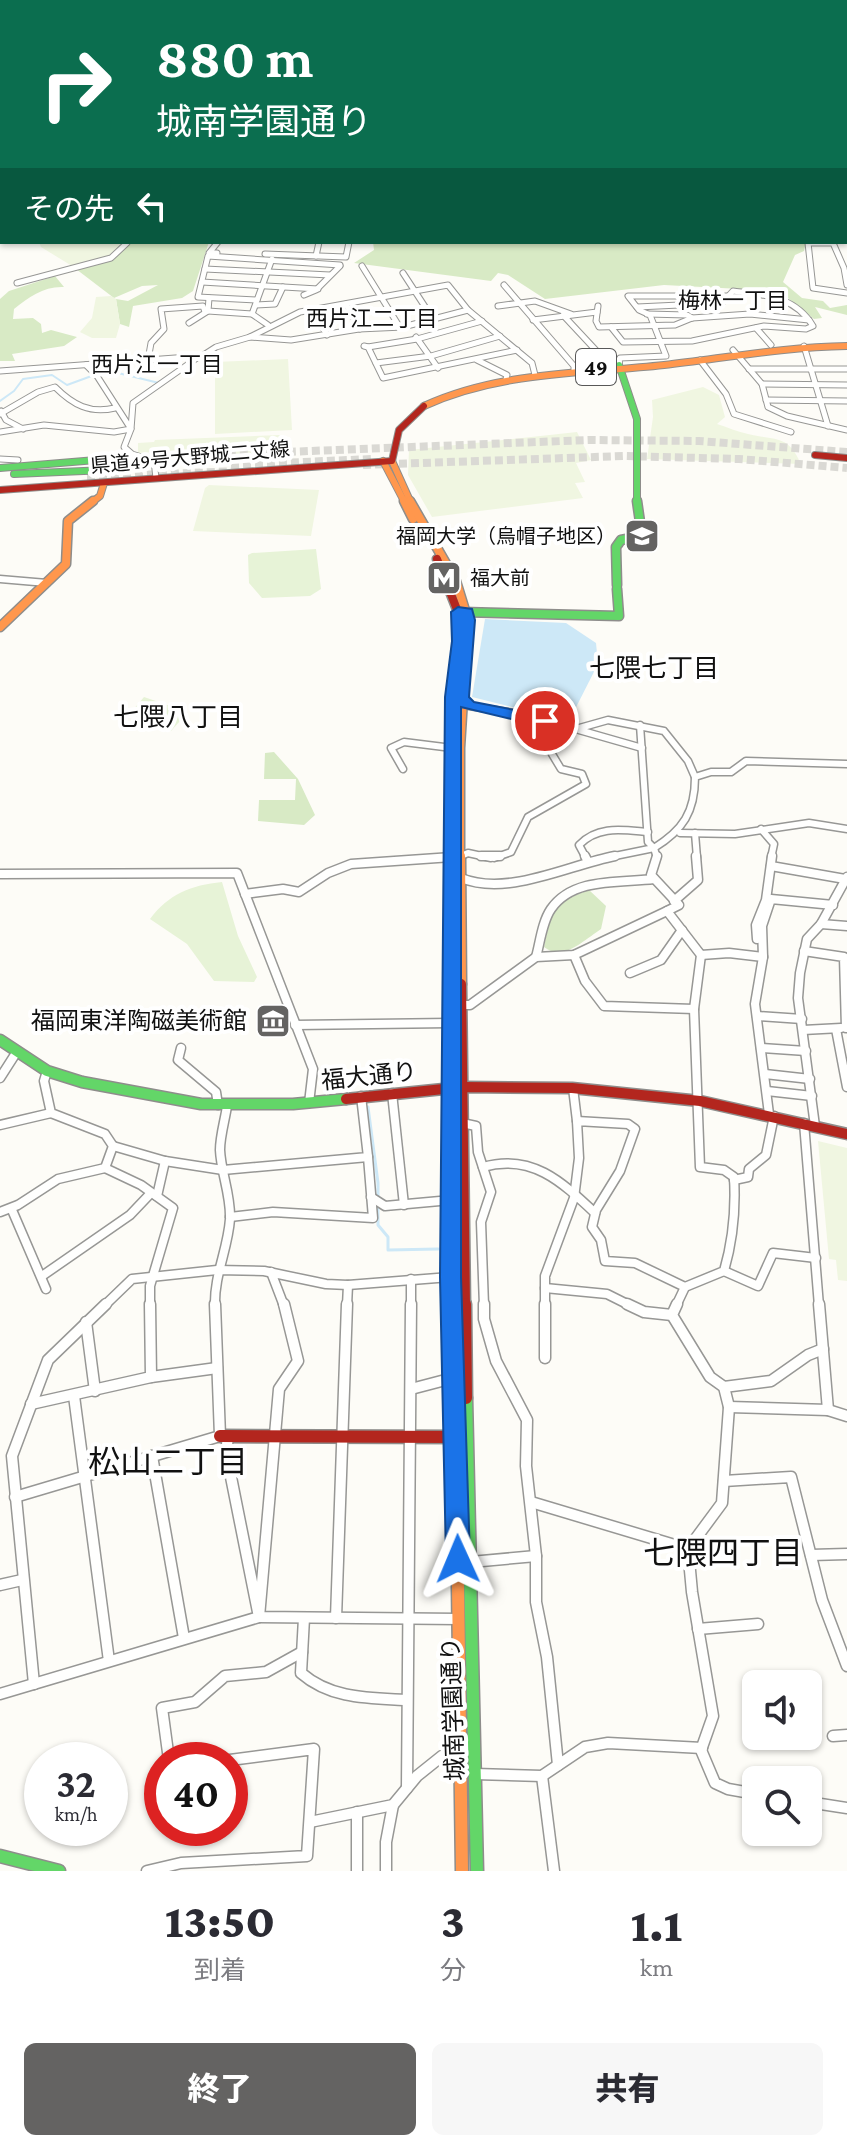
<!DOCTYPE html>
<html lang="ja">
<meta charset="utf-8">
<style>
body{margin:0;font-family:"Crimson Pro","Noto Sans JP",serif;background:#f7f7f7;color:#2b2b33;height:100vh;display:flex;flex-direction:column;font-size:30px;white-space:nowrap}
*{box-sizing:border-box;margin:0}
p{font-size:26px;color:#7c7c81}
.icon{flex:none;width:44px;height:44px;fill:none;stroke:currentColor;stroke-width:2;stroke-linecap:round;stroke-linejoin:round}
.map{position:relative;height:1871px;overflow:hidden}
.side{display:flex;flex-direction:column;background:#fff;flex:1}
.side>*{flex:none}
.guide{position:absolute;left:0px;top:0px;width:848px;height:244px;box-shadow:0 2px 6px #0004;background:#0b6e4f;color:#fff;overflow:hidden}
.controls{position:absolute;left:742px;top:1670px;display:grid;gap:16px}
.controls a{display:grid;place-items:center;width:80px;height:80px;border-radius:12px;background:#fff;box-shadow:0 2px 6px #0004;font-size:40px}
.speed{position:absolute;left:24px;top:1742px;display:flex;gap:16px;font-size:40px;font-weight:700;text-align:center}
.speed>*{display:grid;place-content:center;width:104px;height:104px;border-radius:50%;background:#fff;box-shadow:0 2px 6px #0004;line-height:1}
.speed small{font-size:20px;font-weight:400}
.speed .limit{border:12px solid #d22;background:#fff;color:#111}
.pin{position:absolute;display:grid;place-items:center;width:68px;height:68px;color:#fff;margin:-34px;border:4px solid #fff;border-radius:50%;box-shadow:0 2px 8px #0007}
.me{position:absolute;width:88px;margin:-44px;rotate:359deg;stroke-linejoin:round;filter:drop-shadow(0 0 6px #0008)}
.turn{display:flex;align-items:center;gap:28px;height:168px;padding:0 24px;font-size:36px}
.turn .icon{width:104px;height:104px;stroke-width:2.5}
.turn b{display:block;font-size:56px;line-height:68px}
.then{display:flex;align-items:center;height:76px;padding:0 24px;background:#0003;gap:16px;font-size:30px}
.eta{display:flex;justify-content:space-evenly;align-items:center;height:136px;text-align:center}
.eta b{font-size:48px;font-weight:800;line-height:56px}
.button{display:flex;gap:16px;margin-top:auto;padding:16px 24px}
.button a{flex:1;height:92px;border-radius:12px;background:#646362;color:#fff;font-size:32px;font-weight:800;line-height:92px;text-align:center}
.button a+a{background:#f7f7f7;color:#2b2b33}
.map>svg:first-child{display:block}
</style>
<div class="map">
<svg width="847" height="1871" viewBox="0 0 847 1871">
<rect width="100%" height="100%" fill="#fdfcf7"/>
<!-- green -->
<g fill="#e7f3d7">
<path d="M316,549L321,589L310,596L262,598L249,583L248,555L252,553Z"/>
<path d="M144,697L188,712L171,731L128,716Z"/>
<path d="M222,882L238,936L257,977L254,982L214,981L187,944L150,919C169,894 191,885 222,882Z"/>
</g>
<!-- forest -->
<g fill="#d8eac5">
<path d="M0,0H847V196L846,2H2L0,34Z"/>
<path d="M129,242H209L193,291L182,298L133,306L129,327L120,324L116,299L128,301L158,285L142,286L114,298L76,269L111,261Z"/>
<path d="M373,242H806L804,251L795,255L783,282L802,298L823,301L830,308L847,305V315L815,307L822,318L814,319L779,291L664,285L545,299L508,275L498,273L491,281L354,263L374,250Z"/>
<path d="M55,276L64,287C44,286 29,297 14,309L13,319L33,318L41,324L42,333L51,330L77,337L64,346L12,354L15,361H0V299L9,291Z"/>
<path d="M274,752L298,779L315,815L304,825L258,821L259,800H295L296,779H264L265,753Z"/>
<path d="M589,890L606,906L601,929C584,940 563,962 544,947C552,911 552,903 589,890Z"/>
</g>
<!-- pitch -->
<g fill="#f0f6e1">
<path d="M39,242H119L124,244L115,254L72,266L41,247Z"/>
<path d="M111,296L116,299L120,324L116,338H92L80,332L92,318L96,297Z"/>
<path d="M288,359L292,430L215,434V362Z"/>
<path d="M703,387L719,395L725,417L717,424C727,427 738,432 748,434C776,441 788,434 801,464L647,459L653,417L652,400Z"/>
<path d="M577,432L591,460L576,463L585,482L575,483L583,498L432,517L408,475L409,450Z"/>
<path d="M280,435V453L154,458V452L138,453V443L154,442L155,440Z"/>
<path d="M209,485L319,490L311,536L193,531L205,488Z"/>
<path d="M818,1141L847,1148V1281L838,1280L836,1260L829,1259Z"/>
</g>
<!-- water -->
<path fill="#cde8f7" d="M485,619L566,623L596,643L598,664L569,721L472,697Z"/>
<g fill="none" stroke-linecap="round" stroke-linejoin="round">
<!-- stream-far1 -->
<path stroke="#cde8f7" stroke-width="2" d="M0,401L14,391L23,379L52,375L67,385L97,374L114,372L159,383"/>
<!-- stream -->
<path stroke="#cde8f7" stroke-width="3" d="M368,1107L378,1183V1225L388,1237V1250L438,1249"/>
<!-- highway-tunnel -->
<g stroke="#dad9d4" stroke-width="8" stroke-dasharray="8 4" stroke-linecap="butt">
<path d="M108,459L588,440L699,441L847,452"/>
<path d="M231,465L373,459"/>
<path d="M363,465L624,456L739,459L847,468"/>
<path d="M87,477L241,471"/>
</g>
<!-- street-far3 casing -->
<g stroke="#979795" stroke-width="7">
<g id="street-far3">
<path d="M217,253H209L218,242"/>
<path d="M265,254L346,257L349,242"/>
<path d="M316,256L319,242"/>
<path d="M362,266L399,326"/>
<path d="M205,269L330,275"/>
<path d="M403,273L433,319"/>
<path d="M202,282L318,289"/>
<path d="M17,283L111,258L127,243L124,242"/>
<path d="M504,285L574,366V370"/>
<path d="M847,285L844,268L833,243H808L813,288L847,293"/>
<path d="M304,295L316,290L340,266"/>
<path d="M209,298L208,311L252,314L268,325"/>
<path d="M257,300L198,297L208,256L340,265"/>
<path d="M346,304L360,329"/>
<path d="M256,305L275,304L283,287"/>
<path d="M498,306L535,301L571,314"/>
<path d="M598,306L596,321L599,327L675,325L692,318L750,314L809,320"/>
<path d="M313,310L327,335"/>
<path d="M252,314L272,259"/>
<path d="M647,314L687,315L692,318"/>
<path d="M563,315L605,360H618"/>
<path d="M533,320L597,312"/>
<path d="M189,323L208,311"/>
<path d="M611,327L623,342L692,341L764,326L806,329L813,326C795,296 765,295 733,291L722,303L637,307"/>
<path d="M756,328L771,345"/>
<path d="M250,337L291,340L359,329L403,327L468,310"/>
<path d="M416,337L438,368"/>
<path d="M364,346L368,347L383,378L517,350"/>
<path d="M804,346L828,426"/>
<path d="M368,347L417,339L482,321"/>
<path d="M733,350L762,384L768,407L787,416L847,430"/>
<path d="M148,360L151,343L164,329L161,309L203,306L205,312"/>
<path d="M477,360L507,375L506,379"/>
<path d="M700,360L726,394L734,414L791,432"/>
<path d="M376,363L431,356L500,336"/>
<path d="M86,365L97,376L131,429L124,447L132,454L154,461L156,478"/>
<path d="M619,365L620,358L666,356L650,315L639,310L628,296H729"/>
<path d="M749,369H847"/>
<path d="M0,371L202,356L216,347L250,337L300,312L448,285L468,310L532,363L535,375"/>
<path d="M762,384L847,385"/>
<path d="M766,400L847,401"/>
<path d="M1,411L6,420L23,429"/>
<path d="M0,414L38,392L55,387C73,405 90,414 115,408"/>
<path d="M0,432L44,425L114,432L131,429L133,403L197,358"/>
<path d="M0,459L18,460"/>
</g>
</g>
<!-- street-far2 casing -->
<g stroke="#979795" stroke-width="9">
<g id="street-far2">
<path d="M0,579L47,583"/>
<path d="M461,698L469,706L515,713L576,729L608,720L664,731L688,761L695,777"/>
<path d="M579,730L642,748"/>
<path d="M403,769L391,748L404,742L452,748"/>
<path d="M761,829L774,844L771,858"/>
<path d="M680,833L735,834L809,823L847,829"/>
<path d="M695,833L697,858"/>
<path d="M461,856L468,853L491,858"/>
<path d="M443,858L452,857"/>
<path d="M494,858L511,852L528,817L586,784L582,774L561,769L552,754L550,733L518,719L515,713"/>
<path d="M586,858L579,845C598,825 623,830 648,832"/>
<path d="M605,858L654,848L648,842L640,725"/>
<path d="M657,858L654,848C683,830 695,812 695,777L711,772H731L746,761L847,764"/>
</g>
</g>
<!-- street-far1 casing -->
<g stroke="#979795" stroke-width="11">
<g id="street-far1">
<path d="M481,856H500"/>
<path d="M585,856L588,862"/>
<path d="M657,856L651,875L679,905L667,911L701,955L694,1009L700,1167L724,1170L734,1177C736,1210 733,1240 724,1271L685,1287L676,1306"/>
<path d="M771,866L845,879"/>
<path d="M0,874L237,873L313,1069L309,1103"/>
<path d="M461,878C508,897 568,865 615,856"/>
<path d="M245,894L283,889L299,892L328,873L351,864L452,857"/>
<path d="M674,901L698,880L696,856"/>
<path d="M821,924L847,926"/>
<path d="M757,939L756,925L766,900L772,856"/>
<path d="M804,951L844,957L846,1028"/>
<path d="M574,955L585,981L604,1006L694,1009"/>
<path d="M701,955L729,953L763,957"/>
<path d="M536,957C540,943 542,922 551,909C573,877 620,883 654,879"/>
<path d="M630,973L661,960L682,930"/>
<path d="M463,1005H470L536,957L574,955L667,911"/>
<path d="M757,1016L802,1019"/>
<path d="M295,1025L450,1023"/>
<path d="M836,1029L847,1087"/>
<path d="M803,1030L841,1028"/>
<path d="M181,1048L178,1060L216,1092L218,1105"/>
<path d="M761,1048L806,1051"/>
<path d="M765,1074L810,1079"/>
<path d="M0,1078L16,1053"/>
<path d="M573,1088L577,1121"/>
<path d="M767,1091L812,1096"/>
<path d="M392,1093L404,1205"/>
<path d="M769,1114L755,1004L763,957L762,926L771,899L833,905"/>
<path d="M462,1123L476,1126L478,1152L491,1192L481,1222L484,1306"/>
<path d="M804,1123L819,1306"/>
<path d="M0,1125L51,1113"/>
<path d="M815,1126L798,998L800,973L807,939L821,924L847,877"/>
<path d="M113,1146L165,1161L223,1170L368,1157L361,1096"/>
<path d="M483,1167C531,1153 561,1181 595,1213"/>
<path d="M105,1168L141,1185L173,1208L150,1286V1306"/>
<path d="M734,1180L748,1177L749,1169L766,1155L774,1116"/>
<path d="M157,1196L165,1161"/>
<path d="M371,1197L385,1206L451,1200"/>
<path d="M12,1210L46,1289"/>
<path d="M0,1212L18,1205L58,1179L105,1168L113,1146L105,1134L51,1113L44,1081L47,1071"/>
<path d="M230,1217L273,1212L373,1218L368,1157"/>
<path d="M724,1271L758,1286L773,1253L816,1258"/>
<path d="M271,1272L284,1306"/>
<path d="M42,1276L130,1215L150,1194"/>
<path d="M545,1288L607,1294L631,1306"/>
<path d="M104,1306L132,1279L217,1270L264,1271L326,1284L348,1285L450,1277"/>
<path d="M215,1306C214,1275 228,1249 230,1219C231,1195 221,1173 220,1150C220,1136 225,1120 227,1106"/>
<path d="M347,1306L348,1285"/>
<path d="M411,1306V1279"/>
<path d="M545,1306V1276L574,1198L579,1158L577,1121L628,1124L635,1129L620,1171L596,1210L592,1227L601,1240L605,1261L635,1263L685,1287"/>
</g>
</g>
<!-- street casing -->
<g stroke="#979795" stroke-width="13">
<g id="street">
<path d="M284,1304L298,1361L279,1389L259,1617L459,1619"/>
<path d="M484,1304V1319L496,1361L527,1420L526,1466L536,1556V1602L547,1657L558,1765"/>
<path d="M545,1304V1358"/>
<path d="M627,1304L644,1312L672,1315"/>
<path d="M677,1304L672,1315L710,1377L724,1387L729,1407L722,1503L688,1549L692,1592L713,1716L701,1750L715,1783L728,1789L756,1794"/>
<path d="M819,1304L828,1410"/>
<path d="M86,1322L95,1391"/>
<path d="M151,1377L217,1368"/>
<path d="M724,1387L771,1381L808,1355L823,1349"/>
<path d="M411,1389L453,1378"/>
<path d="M74,1396L109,1661"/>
<path d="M31,1404L151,1377L150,1304"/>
<path d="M729,1407L828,1410L847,1416"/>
<path d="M152,1456L184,1638"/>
<path d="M724,1481L791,1477L822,1600L847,1666"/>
<path d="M15,1497L220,1436L215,1304"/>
<path d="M531,1502L688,1549"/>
<path d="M811,1555L847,1554"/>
<path d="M471,1562L536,1556"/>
<path d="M0,1585L22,1580"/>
<path d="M304,1618L301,1673C331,1699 368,1698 406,1700"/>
<path d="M336,1618L347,1304"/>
<path d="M698,1629L758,1624"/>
<path d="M34,1684L12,1456L48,1360L106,1304"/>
<path d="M0,1694L259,1617L226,1452L228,1437"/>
<path d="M833,1736L847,1735"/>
<path d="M169,1760L162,1708L195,1702L225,1676L266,1672L302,1652"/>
<path d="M475,1774L542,1776L585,1747L608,1743L702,1748"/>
<path d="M542,1776L554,1871"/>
<path d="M407,1788L411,1304"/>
<path d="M808,1802L847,1808"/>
<path d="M357,1812V1871"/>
<path d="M310,1822L393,1805L417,1776L442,1756L474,1744"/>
<path d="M147,1871L181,1863L307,1856L314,1749L230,1760"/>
<path d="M386,1871V1842L393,1805"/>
</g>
</g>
<!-- fast-far3 casing -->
<g stroke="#8e8d8b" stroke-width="8">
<g id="fast-far3">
<path d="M619,365L637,419V503"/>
<path d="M0,468L108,459"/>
<path d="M14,474L107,470"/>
</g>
</g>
<!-- fast-far2 casing -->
<g stroke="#8e8d8b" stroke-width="11">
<g id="fast-far2">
<path d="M617,585L616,547L621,540L642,536L637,501"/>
<path d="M462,612L619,616L617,589"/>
</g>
</g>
<!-- fast-far1 casing -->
<g stroke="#8e8d8b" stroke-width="13">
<g id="fast-far1">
<path d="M0,1040L47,1071L82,1082L201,1104H293L346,1099"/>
<path d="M451,1306V1127"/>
</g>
</g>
<!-- fast casing -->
<g stroke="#8e8d8b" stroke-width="15">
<g id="fast">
<path d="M451,1304L457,1516"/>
<path d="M466,1398L477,1871"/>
<path d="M0,1856L59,1871"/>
</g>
</g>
<!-- slow-far3 casing -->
<g stroke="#8e8d8b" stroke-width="8">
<g id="slow-far3">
<path d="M424,406C500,371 583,374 664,365C725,358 785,347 847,346"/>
<path d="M383,461L405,503"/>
<path d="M392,461L411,503"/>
<path d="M91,503L100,496L104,483"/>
</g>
</g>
<!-- slow-far2 casing -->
<g stroke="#8e8d8b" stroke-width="11">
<g id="slow-far2">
<path d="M404,501L413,519"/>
<path d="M410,501L456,581L468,620L460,748V858"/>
<path d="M0,627L66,564L68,521L93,501"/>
</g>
</g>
<!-- slow-far1 casing -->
<g stroke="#8e8d8b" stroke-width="13">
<path id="slow-far1" d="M460,856L461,984"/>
</g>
<!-- slow casing -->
<g stroke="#8e8d8b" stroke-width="15">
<path id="slow" d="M457,1516L462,1871"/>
</g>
<!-- jam-far3 casing -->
<g stroke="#8e8d8b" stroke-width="8">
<g id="jam-far3">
<path d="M815,455L847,458"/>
<path d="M0,490L392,461L399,430L424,406"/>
</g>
</g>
<!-- jam-far2 casing -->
<g stroke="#8e8d8b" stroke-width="11">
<path id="jam-far2" d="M437,559L458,612L460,641L453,697L452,858"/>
</g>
<!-- jam-far1 casing -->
<g stroke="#8e8d8b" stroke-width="13">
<g id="jam-far1">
<path d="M461,984L465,1306"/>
<path d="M346,1099L463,1087L572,1088L700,1101L847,1134"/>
<path d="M451,1127L452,856"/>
</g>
</g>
<!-- jam casing -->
<g stroke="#8e8d8b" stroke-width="15">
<g id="jam">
<path d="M465,1304L466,1398"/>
<path d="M220,1436L460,1437"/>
</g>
</g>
<!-- street-far3 -->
<use href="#street-far3" stroke="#fffffe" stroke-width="5"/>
<!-- street-far2 -->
<use href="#street-far2" stroke="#fffffe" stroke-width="6"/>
<!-- street-far1 -->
<use href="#street-far1" stroke="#fffffe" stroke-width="8"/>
<!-- street -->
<use href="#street" stroke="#fffffe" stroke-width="10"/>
<!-- fast-far3 -->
<use href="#fast-far3" stroke="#63d668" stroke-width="6"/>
<!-- fast-far2 -->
<use href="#fast-far2" stroke="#63d668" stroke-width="8"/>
<!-- fast-far1 -->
<use href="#fast-far1" stroke="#63d668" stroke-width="10"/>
<!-- fast -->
<use href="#fast" stroke="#63d668" stroke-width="12"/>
<!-- slow-far3 -->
<use href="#slow-far3" stroke="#ff974d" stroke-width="6"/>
<!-- slow-far2 -->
<use href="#slow-far2" stroke="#ff974d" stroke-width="8"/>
<!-- slow-far1 -->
<use href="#slow-far1" stroke="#ff974d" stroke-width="10"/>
<!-- slow -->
<use href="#slow" stroke="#ff974d" stroke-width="12"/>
<!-- jam-far3 -->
<use href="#jam-far3" stroke="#b3261e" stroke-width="6"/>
<!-- jam-far2 -->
<use href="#jam-far2" stroke="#b3261e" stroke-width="8"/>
<!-- jam-far1 -->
<use href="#jam-far1" stroke="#b3261e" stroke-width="10"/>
<!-- jam -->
<use href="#jam" stroke="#b3261e" stroke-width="12"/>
</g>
<!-- route -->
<path fill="#1a73e8" stroke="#114b97" stroke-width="2" d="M458,607L472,609L475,620L469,697L474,702L545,716L553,721L545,727L461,707V1277L470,1559L467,1567L458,1571L449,1567L446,1559L440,1277L445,697L452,641L451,612Z"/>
<!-- icons -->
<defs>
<g id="university-square" transform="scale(1.8)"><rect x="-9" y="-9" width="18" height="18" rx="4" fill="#646362" stroke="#fff"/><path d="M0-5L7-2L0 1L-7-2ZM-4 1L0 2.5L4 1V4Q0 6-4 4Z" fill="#fff"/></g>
<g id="metro-square" transform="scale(1.8)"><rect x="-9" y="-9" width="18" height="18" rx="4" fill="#646362" stroke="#fff"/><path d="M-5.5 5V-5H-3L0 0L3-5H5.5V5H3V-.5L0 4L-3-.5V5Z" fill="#fff"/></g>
<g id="museum-square" transform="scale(1.8)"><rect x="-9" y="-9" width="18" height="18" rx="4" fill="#646362" stroke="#fff"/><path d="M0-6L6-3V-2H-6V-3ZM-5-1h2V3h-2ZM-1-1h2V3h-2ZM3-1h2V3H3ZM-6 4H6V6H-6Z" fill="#fff"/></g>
</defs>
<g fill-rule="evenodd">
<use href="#university-square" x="642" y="536"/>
<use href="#metro-square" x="444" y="578"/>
<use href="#museum-square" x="273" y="1021"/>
</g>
<g text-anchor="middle" stroke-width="8" stroke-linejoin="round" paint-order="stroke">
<!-- far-street labels -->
<g font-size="20" fill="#111" stroke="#fff">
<text transform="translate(190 457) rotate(-5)" y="7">県道49号大野城二丈線</text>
</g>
<!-- far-poi labels -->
<g font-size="20" fill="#111" stroke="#fff" text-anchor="end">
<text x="616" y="543">福岡大学（烏帽子地区）</text>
<text x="470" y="585" text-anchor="start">福大前</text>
</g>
<!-- far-neighbourhood labels -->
<g font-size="22" fill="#111" stroke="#fff">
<text x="733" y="308">梅林一丁目</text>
<text x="372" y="326">西片江二丁目</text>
<text x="157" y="372">西片江一丁目</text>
</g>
<!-- shield labels -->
<rect fill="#fff" stroke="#585858" stroke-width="2" x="576" y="349" width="40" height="36" rx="6"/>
<g font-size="22" font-weight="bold" fill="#111">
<text x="596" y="375">49</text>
</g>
<!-- poi labels -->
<g font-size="24" fill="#111" stroke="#fff" text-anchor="end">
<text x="247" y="1029">福岡東洋陶磁美術館</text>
</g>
<!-- street labels -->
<g font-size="24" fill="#111" stroke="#fff">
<text transform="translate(369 1076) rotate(-6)" y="8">福大通り</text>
<text transform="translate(453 1709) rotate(-92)" y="8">城南学園通り</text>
</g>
<!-- neighbourhood labels -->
<g font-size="26" fill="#111" stroke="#fff">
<text x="654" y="677">七隈七丁目</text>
<text x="178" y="726">七隈八丁目</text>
</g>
<!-- near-neighbourhood labels -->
<g font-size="32" fill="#111" stroke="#fff">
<text x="168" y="1473">松山二丁目</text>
<text x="723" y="1564">七隈四丁目</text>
</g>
</g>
</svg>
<div class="controls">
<a><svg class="icon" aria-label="sound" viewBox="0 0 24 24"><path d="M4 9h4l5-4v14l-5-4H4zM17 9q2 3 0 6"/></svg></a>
<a><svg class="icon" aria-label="search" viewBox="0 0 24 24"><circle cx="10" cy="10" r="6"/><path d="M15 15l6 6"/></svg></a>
</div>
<div class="speed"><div>32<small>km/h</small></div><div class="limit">40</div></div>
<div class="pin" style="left:545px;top:721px;background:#d93025"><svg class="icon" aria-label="arrive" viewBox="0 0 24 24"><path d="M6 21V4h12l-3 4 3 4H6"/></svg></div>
<svg class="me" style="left:458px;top:1559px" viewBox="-20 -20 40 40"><path d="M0-17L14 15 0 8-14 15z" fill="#1a73e8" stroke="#fff" stroke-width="4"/></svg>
<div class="guide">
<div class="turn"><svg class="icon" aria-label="right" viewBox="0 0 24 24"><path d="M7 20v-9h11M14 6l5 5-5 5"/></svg><div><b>880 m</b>城南学園通り</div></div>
<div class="then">その先<svg class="icon" aria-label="left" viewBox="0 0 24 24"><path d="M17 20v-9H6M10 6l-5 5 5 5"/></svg></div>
</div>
</div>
<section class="side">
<div class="eta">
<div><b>13:50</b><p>到着</p></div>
<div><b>3</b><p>分</p></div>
<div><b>1.1</b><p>km</p></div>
</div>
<div class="button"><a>終了</a><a>共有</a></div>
</section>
